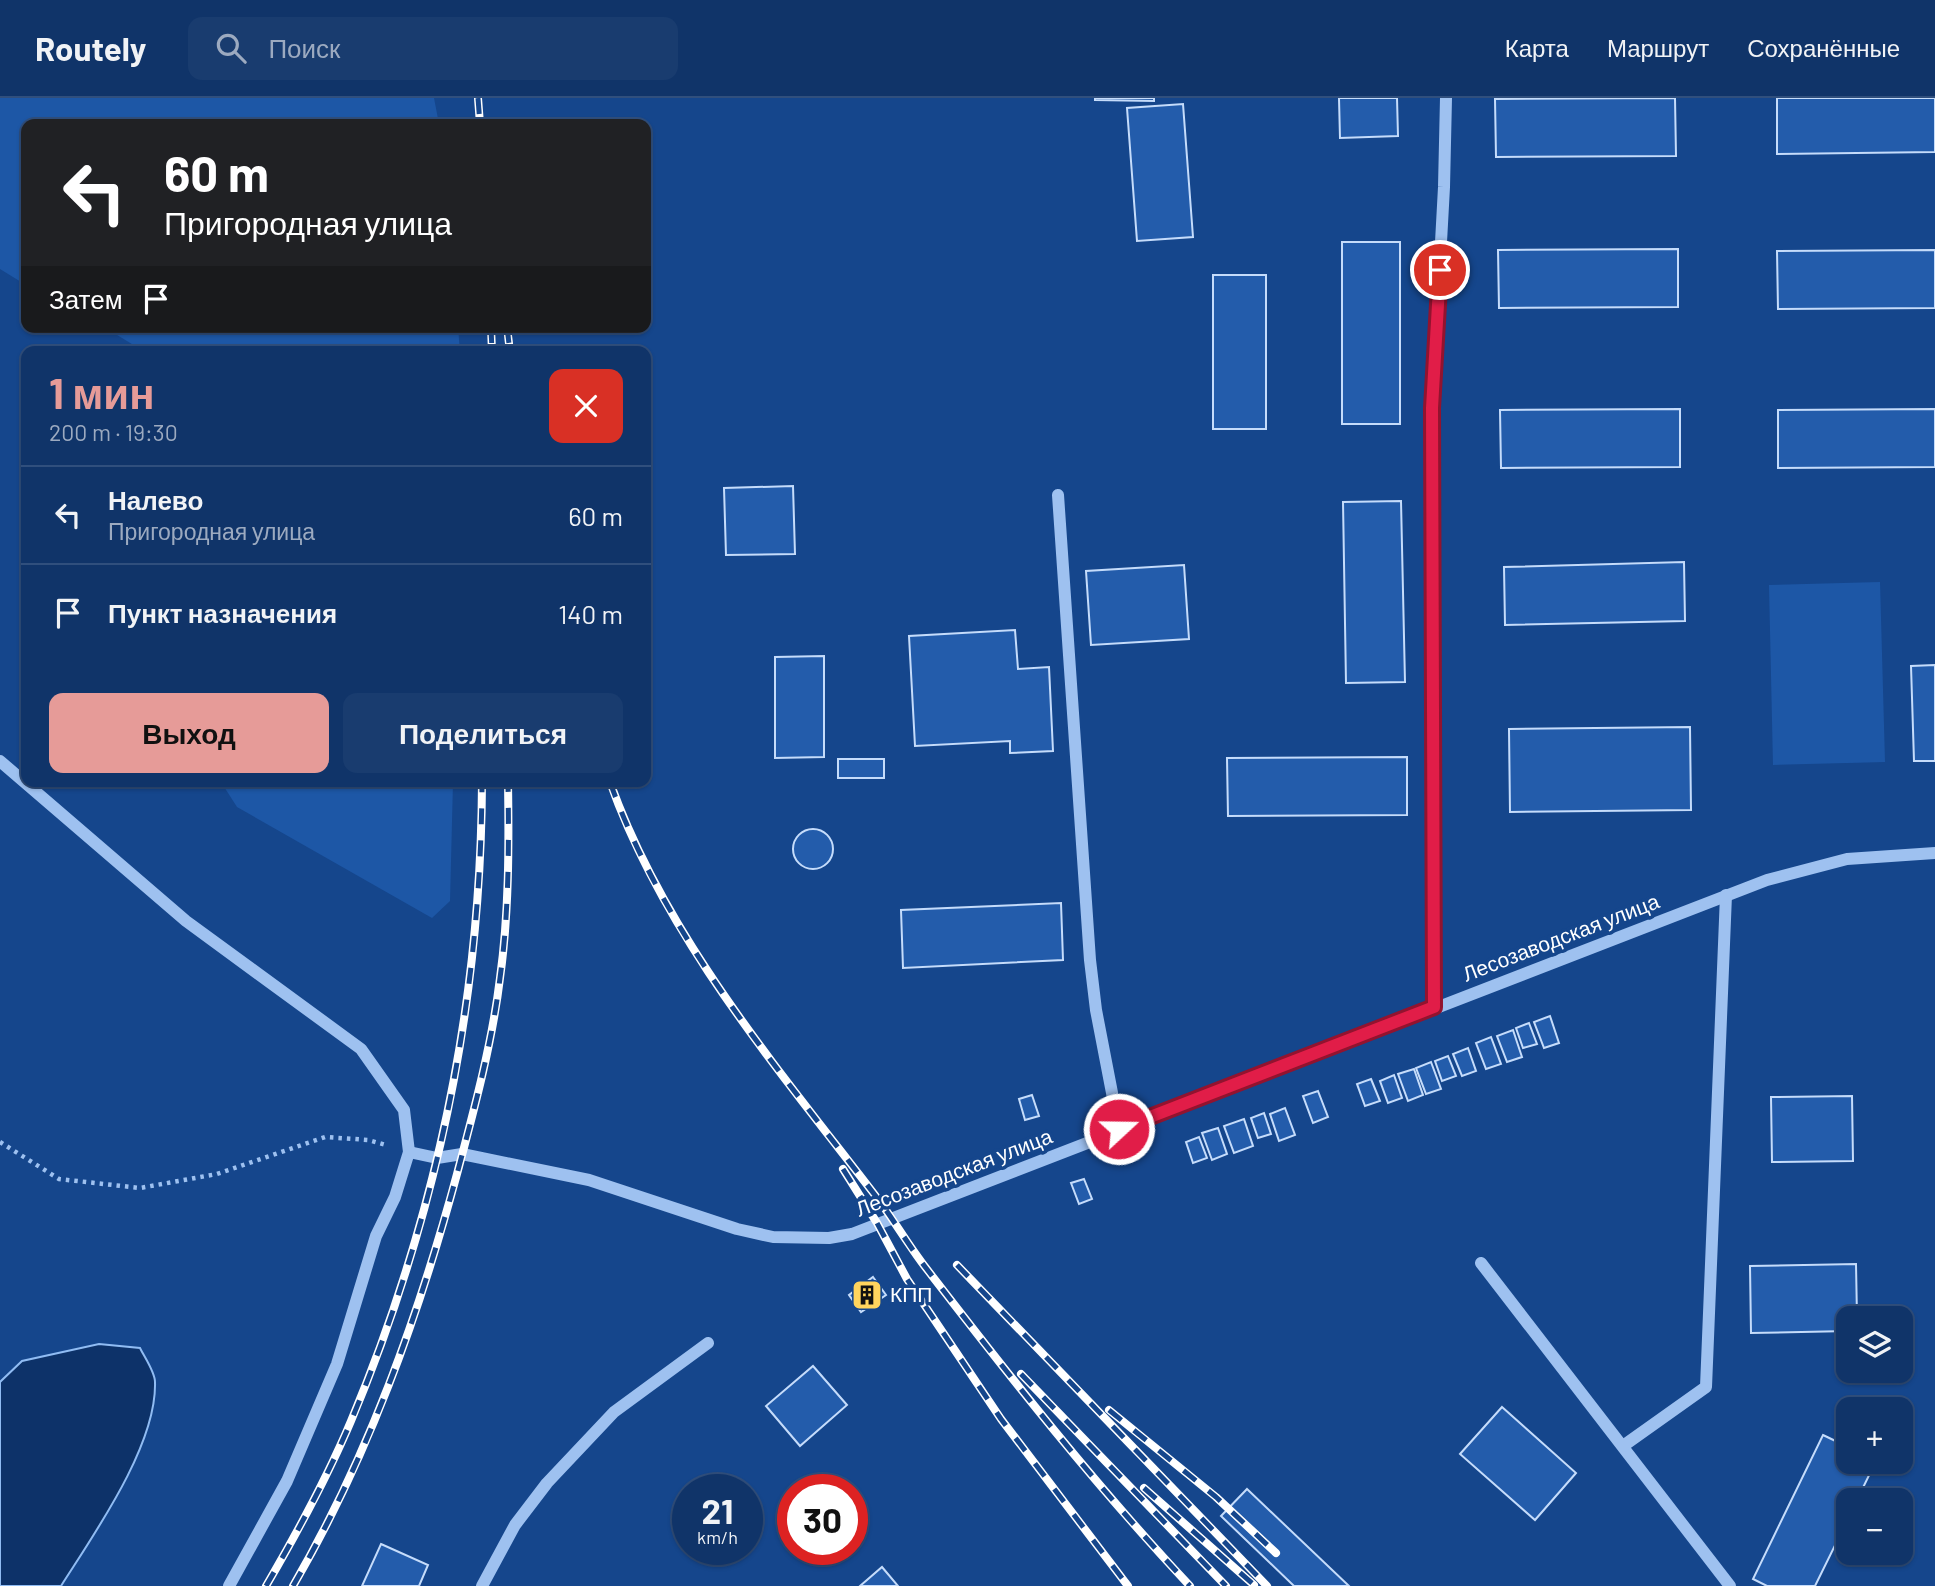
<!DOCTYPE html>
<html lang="ru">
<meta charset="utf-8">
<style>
body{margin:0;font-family:Barlow,sans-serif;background:#193c6f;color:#f1f3f6;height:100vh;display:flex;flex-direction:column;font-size:26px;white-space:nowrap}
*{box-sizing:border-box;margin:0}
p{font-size:23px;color:#9caac0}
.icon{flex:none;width:38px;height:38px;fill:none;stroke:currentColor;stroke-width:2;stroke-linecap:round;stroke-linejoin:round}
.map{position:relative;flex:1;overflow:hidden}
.panel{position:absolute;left:21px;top:248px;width:630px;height:441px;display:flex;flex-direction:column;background:#103469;border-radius:14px;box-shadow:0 2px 5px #0004,0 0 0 2px #304f7d}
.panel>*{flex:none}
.guide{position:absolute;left:21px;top:21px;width:630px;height:214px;border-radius:14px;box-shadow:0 2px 5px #0004,0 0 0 2px #304f7d;background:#202124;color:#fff;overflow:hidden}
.controls{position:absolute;left:1836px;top:1208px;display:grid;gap:14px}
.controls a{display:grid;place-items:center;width:77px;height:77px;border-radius:14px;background:#103469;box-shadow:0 2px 5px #0004,0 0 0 2px #304f7d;font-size:35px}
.speed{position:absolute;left:672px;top:1376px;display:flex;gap:14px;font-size:35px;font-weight:700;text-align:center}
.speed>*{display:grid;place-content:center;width:91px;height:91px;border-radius:50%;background:#103469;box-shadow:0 2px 5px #0004,0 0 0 2px #304f7d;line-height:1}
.speed small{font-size:18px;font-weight:400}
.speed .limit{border:10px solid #d22;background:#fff;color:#111}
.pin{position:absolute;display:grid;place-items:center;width:60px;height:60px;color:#fff;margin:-30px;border:4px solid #fff;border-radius:50%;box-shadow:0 2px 7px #0007}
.me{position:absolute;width:77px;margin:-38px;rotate:69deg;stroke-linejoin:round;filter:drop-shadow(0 0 5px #0008)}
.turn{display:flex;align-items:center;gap:24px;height:147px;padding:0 28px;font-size:32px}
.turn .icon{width:91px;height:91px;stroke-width:2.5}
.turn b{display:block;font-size:49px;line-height:60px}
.then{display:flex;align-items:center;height:66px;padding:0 28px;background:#0003;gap:14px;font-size:26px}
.round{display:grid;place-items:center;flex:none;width:74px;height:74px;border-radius:14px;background:#193c6f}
.summary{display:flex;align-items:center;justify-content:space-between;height:119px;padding:0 28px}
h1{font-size:42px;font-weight:700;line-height:52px;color:#e69b98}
.button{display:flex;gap:14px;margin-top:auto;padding:14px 28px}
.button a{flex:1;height:80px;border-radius:14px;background:#e69b98;color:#111;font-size:28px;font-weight:700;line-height:80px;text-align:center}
.button a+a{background:#193c6f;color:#f1f3f6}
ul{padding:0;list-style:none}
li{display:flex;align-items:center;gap:21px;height:98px;padding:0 28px;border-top:2px solid #304f7d}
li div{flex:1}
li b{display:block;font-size:26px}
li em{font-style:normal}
header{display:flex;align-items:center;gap:42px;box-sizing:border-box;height:98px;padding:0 35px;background:#103469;border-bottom:2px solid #304f7d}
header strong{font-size:33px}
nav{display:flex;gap:38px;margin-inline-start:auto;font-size:24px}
.search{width:490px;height:63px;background:#193c6f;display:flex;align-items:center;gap:18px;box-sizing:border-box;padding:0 24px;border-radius:14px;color:#9caac0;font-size:26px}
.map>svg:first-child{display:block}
</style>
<header>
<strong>Routely</strong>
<div class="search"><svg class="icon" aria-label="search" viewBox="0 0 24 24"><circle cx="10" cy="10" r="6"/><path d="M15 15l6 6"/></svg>Поиск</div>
<nav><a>Карта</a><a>Маршрут</a><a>Сохранённые</a></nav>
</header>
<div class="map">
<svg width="1935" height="1488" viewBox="0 0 1935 1488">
<rect width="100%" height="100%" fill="#15468c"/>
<!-- green -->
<g fill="#1d57a6">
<path d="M0,0H434L439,26H26V187L0,171Z"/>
<path d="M104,229H458L460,254H145Z"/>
<path d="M1880,484L1885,664L1773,667L1769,487Z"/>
<path d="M221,684H453L450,803L432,820L237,709Z"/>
</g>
<!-- water -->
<path fill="#0d3269" stroke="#90bcf3" stroke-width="2" d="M99,1246L140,1250C145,1260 155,1274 155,1284C157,1347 94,1436 61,1488H0V1284L22,1263Z"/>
<!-- building -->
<g fill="#235cab" stroke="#c5dcfb" stroke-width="2">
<path d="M1095,0H1154V3L1095,2Z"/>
<path d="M1339,0H1397L1398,38L1340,40Z"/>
<path d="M1675,0L1676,58L1496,59L1495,1Z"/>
<path d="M1777,0H1935V54L1777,56Z"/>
<path d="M1183,6L1193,139L1137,143L1127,10Z"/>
<rect x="1342" y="144" width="58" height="182"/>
<path d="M1678,151V209L1499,210L1498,152Z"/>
<path d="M1935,152V210L1778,211L1777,153Z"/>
<rect x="1213" y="177" width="53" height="154"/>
<path d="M1680,311V369L1501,370L1500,312Z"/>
<path d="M1935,311V369L1778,370V312Z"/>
<path d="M793,388L795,456L726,457L724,390Z"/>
<path d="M1401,403L1405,584L1346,585L1343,404Z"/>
<path d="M1684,464L1685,523L1505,527L1504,469Z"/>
<path d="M1184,467L1189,541L1091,547L1086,473Z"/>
<path d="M1015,532L1018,571L1049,569L1053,653L1010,655V643L915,648L909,538Z"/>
<path d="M824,558V659L775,660V559Z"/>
<path d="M1935,567V663H1914L1911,568Z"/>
<path d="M1690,629L1691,712L1510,714L1509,631Z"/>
<path d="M1407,659V717L1228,718L1227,660Z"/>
<rect x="838" y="661" width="46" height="19"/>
<circle cx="813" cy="751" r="20"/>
<path d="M1061,805L1063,862L903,870L901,812Z"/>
<path d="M1550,918L1559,945L1544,950L1534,924Z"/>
<path d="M1529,925L1537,946L1523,950L1516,930Z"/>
<path d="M1513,932L1522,959L1507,964L1497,938Z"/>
<path d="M1491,939L1501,966L1486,971L1476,945Z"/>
<path d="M1468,950L1476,973L1462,978L1453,956Z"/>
<path d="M1448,958L1456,978L1442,983L1435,963Z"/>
<path d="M1431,964L1441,991L1426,996L1416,970Z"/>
<path d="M1414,971L1423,997L1408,1003L1398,976Z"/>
<path d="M1394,977L1402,1000L1388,1005L1380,983Z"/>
<path d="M1371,981L1380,1003L1365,1008L1357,986Z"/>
<path d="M1318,993L1328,1019L1313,1025L1303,998Z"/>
<path d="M1032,997L1039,1018L1025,1022L1019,1001Z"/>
<path d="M1852,998L1853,1063L1772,1064L1771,999Z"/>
<path d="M1285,1010L1295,1037L1279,1043L1270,1016Z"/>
<path d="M1264,1015L1271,1036L1258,1040L1251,1020Z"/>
<path d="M1244,1021L1253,1048L1234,1055L1224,1028Z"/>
<path d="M1218,1030L1227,1056L1212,1062L1202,1035Z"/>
<path d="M1199,1039L1207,1060L1193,1065L1186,1044Z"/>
<path d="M1084,1081L1092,1101L1079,1106L1071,1085Z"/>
<path d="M1856,1166L1857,1220H1848V1233L1751,1235L1750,1168Z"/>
<path d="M873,1179L886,1197L861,1214L849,1197Z"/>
<path d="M813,1268L847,1307L800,1348L766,1308Z"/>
<path d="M1502,1309L1576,1375L1535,1422L1460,1356Z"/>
<path d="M1823,1337L1848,1349V1363H1876L1857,1402H1848V1421L1815,1488H1767L1753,1481Z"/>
<path d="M1247,1391L1349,1488H1294L1221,1418Z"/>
<path d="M381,1446L428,1467L419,1488H362Z"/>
<path d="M882,1469L898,1488H860Z"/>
</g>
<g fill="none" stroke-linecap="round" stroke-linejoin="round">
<!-- path -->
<path stroke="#9ec1f0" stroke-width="4.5" stroke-dasharray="3.5 5" stroke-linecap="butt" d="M0,1044L59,1081L140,1090L217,1076L325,1039L368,1042L386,1047"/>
<!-- minor -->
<g stroke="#9ec1f0" stroke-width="12">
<path d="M1058,397L1090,862L1096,912L1119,1031"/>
<path d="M0,663L186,823L361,951L404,1012L409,1054L395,1099L376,1138L337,1266L287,1383L229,1488"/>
<path d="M1434,909L1432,310L1444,89L1446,0"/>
<path d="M409,1054L437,1060L462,1056L589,1082L737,1131L773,1139L829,1140L852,1136L1767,782L1847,761L1935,755"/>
<path d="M1481,1165L1730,1488"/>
<path d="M1623,1348L1706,1289L1726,797"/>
<path d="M482,1488L515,1427L547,1385L614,1314L708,1245"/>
</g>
<!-- rail casing -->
<g stroke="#fff" stroke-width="8">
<g id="rail">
<path d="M478,0L480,26"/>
<path d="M491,229L492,254"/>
<path d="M507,229L510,254"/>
<path d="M610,684C665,839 779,972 878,1101C895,1124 909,1148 926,1170C1010,1279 1096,1388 1190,1488"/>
<path d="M843,1071L877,1125L907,1181L1001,1321L1128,1488"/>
<path d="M957,1167L1267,1488"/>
<path d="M1021,1276L1226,1488"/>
<path d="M1109,1312L1216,1399L1276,1455"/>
<path d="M1144,1390L1254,1487"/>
<path d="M266,1488C297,1435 327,1380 351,1323C437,1118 481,906 482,684"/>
<path d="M293,1488C368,1359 418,1220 457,1076C474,1012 492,946 500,880C509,815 509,749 508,684"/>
</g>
</g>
<!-- rail -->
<use href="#rail" stroke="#15468c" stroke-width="5" stroke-dasharray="16" stroke-linecap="butt"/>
</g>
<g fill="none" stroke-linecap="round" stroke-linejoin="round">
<!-- route casing -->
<g stroke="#92132f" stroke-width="18">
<path id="route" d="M1119,1031L1434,909L1432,310L1440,172"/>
</g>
<!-- route -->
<use href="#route" stroke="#e11d48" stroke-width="12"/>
</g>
<!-- icons -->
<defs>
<g id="building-square" transform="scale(1.575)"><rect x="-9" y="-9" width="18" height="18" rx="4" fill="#ffd45d" stroke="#15468c"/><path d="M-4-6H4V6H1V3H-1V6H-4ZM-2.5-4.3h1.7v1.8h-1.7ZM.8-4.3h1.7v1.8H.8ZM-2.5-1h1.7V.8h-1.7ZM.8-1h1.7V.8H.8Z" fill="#111"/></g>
</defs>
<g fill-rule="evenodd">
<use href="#building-square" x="867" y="1197"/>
</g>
<g text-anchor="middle" stroke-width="7" stroke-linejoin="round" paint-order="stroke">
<!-- street labels -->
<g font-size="21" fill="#fff" stroke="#15468c">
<text transform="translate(1561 840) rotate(-21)" y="7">Лесозаводская улица</text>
<text transform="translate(954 1075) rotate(-21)" y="7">Лесозаводская улица</text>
</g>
<!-- poi labels -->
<g font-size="21" fill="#fff" stroke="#15468c" text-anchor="start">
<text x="890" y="1204">КПП</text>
</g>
</g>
</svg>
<div class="controls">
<a><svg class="icon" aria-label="layers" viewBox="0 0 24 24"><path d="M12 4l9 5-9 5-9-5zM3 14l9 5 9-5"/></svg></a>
<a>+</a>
<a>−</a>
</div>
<div class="speed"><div>21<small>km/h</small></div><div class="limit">30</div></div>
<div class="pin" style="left:1440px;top:172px;background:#d93025"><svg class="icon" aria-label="arrive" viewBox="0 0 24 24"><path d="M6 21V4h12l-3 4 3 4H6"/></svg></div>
<svg class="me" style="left:1119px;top:1031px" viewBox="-20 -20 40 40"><circle r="17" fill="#e11d48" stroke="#fff" stroke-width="3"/><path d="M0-11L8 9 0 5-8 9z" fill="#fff"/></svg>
<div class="guide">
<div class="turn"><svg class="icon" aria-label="left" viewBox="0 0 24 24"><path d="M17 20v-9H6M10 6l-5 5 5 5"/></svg><div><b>60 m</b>Пригородная улица</div></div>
<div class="then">Затем<svg class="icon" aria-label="arrive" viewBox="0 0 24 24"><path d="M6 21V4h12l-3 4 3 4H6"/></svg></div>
</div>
<section class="panel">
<div class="summary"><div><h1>1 мин</h1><p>200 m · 19:30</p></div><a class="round" style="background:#d93025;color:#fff"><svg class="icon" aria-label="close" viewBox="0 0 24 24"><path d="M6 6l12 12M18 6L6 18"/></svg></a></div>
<ul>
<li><svg class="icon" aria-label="left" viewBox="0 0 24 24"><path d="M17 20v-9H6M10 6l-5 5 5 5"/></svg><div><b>Налево</b><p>Пригородная улица</p></div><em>60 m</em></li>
<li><svg class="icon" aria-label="arrive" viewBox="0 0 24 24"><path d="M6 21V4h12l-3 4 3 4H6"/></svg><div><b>Пункт назначения</b></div><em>140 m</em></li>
</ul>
<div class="button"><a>Выход</a><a>Поделиться</a></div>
</section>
</div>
